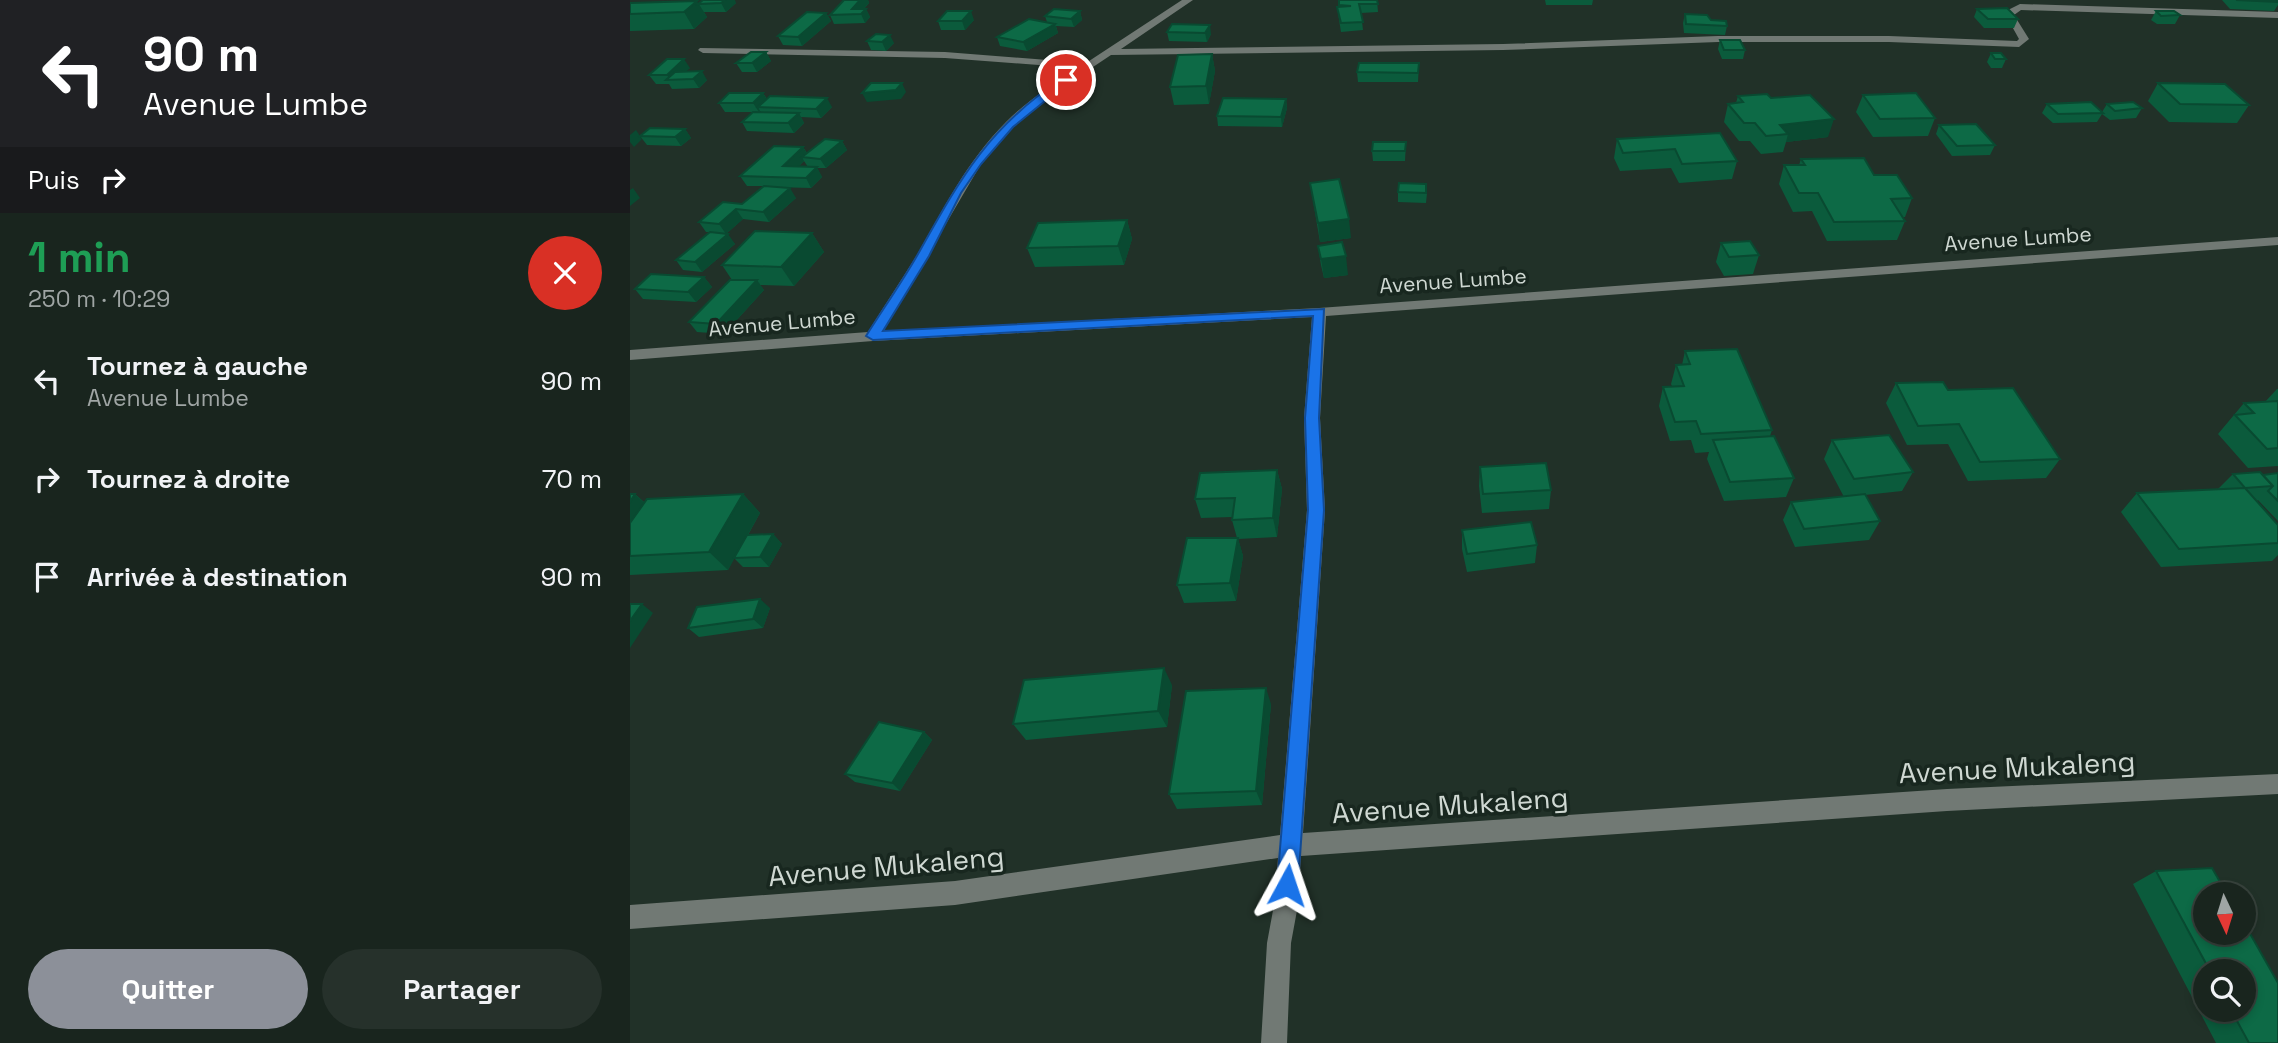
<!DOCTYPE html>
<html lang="fr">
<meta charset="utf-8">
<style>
body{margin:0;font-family:"Space Grotesk",sans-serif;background:#26312b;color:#f1f3f6;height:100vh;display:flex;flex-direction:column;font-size:26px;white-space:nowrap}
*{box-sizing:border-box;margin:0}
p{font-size:23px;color:#9fa5a4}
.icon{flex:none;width:38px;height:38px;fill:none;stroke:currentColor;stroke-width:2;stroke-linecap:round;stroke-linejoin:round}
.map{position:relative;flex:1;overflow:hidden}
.side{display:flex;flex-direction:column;background:#19251e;width:630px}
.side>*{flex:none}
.hud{background:#202124;color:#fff;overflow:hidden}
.needle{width:46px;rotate:176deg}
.fabs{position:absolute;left:1563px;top:882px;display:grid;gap:14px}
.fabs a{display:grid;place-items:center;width:63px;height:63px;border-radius:50%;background:#19251e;box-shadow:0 4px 10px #0003,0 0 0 2px #37423c;font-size:35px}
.pin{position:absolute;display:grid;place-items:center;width:60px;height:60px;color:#fff;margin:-30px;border:4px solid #fff;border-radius:50%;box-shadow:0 2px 7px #0007}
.me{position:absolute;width:77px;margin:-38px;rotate:5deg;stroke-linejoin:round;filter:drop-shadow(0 0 5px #0008)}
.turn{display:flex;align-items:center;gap:24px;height:147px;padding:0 28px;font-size:32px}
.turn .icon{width:91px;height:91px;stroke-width:2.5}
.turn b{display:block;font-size:49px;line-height:60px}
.then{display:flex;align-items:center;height:66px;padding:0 28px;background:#0003;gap:14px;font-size:26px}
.round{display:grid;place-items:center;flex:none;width:74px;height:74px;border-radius:37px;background:#26312b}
.headline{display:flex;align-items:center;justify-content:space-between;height:119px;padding:0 28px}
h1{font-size:42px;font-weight:700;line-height:52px;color:#1e9e55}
.cta{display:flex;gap:14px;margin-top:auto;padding:14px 28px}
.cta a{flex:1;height:80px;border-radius:42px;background:#8c9099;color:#fff;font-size:28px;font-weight:700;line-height:80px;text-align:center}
.cta a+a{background:#26312b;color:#f1f3f6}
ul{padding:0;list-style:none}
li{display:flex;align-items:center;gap:21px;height:98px;padding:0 28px}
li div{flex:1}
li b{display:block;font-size:26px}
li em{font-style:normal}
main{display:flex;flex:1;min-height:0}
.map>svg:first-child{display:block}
</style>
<main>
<section class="side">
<div class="hud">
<div class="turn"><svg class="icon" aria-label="left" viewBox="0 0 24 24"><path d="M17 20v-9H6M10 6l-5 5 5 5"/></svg><div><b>90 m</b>Avenue Lumbe</div></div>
<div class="then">Puis<svg class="icon" aria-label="right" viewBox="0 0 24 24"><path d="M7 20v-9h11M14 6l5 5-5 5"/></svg></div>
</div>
<div class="headline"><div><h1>1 min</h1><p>250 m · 10:29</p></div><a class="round" style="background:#d93025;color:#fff"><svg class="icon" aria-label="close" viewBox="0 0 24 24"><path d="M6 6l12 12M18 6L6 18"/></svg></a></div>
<ul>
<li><svg class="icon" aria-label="left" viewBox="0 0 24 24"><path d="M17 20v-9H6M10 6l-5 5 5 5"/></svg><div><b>Tournez à gauche</b><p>Avenue Lumbe</p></div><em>90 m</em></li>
<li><svg class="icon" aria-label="right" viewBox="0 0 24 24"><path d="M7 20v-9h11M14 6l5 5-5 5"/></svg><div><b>Tournez à droite</b></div><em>70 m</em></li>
<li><svg class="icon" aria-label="arrive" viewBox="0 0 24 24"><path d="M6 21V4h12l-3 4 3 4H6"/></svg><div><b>Arrivée à destination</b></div><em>90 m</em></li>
</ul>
<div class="cta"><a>Quitter</a><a>Partager</a></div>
</section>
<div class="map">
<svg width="1648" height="1043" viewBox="0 0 1648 1043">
<rect width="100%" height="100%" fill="#213128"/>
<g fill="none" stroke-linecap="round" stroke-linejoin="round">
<!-- minor -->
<path fill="#717974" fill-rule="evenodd" d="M552,0H563L491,49L873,44L1088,36H1259L1387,41L1389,39L1374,12L1390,4L1648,12V18L1391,10L1384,15L1399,39L1389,47L1259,42H1088L873,50L481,55L418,97L384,126L351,164L253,331L689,308L1648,237V245L696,316L690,418L695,510L673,833L1317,789L1648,774V794L1317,811L671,856L668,905L661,943L657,1043H631L637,943L644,905L648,858L325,905L0,929V905L325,881L650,835L677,510L674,418L682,317L243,341L0,360V350L238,332C254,306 271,281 287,255C314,208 337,161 376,122C397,101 423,84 448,68L315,58L73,53L68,50L70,48L315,52L456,63Z"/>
</g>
<!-- wall -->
<g fill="#0b5b3c" fill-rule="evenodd">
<path d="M214,0H238L239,3L234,9H236L240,17L235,23L204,24L200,15Z"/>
<path d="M709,0H747L748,12L731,13L733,30L711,32L707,7H709Z"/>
<path d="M915,0H963L962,5H916Z"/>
<path d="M1592,0H1648V5L1644,11L1600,9Z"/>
<path d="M0,3H106L96,12H74L77,17L64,29L0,31Z"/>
<path d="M1347,9L1388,19L1384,28H1354L1344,17Z"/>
<path d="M450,11L452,20L444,27L426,26L428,33L397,51L370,46L367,37L417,22L415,16Z"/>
<path d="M1526,11L1550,15L1545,24H1527L1521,20Z"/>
<path d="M196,13L201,21L172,46L153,45L148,36Z"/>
<path d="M1055,14L1081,20L1097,26L1095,35L1054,33L1053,23Z"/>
<path d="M344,20L335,30H311L308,21Z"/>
<path d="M542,24L581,34L577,42L539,41L537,32Z"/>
<path d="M246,34L264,43L256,51L241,50L237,41Z"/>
<path d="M1090,40L1115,50L1113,59H1092L1088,49Z"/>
<path d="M136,52L141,61L127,72H112L106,63Z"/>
<path d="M1361,53L1376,59L1372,68H1361L1357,62Z"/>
<path d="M582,54L585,71L579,104L544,105L540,87Z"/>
<path d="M789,63L788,82H728L727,72Z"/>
<path d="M60,68L56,71L77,80L69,88L42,89L39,84H26L19,75Z"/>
<path d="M1528,83L1619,105L1607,123L1539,122L1518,101Z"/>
<path d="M133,93L137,99L202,107L191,118L171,117L174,123L164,133L117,131L112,122L131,112L130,111L129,112H95L89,103Z"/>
<path d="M1233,95L1305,118L1298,136L1243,137L1226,112Z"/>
<path d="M1108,96L1141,98L1198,137L1156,142L1153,152L1131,154L1120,141H1109L1094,122L1098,104L1106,103Z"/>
<path d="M656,99L657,108L652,127L588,126L587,116Z"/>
<path d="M1417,104L1472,112L1477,104L1512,108L1506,118L1480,120L1472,114L1467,122L1423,123L1412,113Z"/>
<path d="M1309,125L1365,145L1360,155L1322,156L1306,134Z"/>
<path d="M55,129L61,138L51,146L17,145L10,136Z"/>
<path d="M987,139L1107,161L1102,179L1049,183L1041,168L990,171L984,158Z"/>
<path d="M212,141L217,150L196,168H187L192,177L181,188L144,187L166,198L139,222L113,219L96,234L105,244L72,272L53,270L46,260L80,232H76L69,222L112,204L134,186H117L110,176L173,147L177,153ZM174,161L178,167L169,166Z"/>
<path d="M776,142L775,161H743L742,151Z"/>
<path d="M1171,159L1244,175L1282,198L1275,217H1273L1275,221L1267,240L1197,241L1182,211L1163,212L1149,184L1154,165H1169Z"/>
<path d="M680,183L721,238L690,242Z"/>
<path d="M768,192L797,193L796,203L768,202Z"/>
<path d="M497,220L502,239L494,265L405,267L397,248Z"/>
<path d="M182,233L194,252L164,286L130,285L134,290L94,334L67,332L59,322L102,280L92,265Z"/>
<path d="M1091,243L1129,255L1123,274L1094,276L1086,262Z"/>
<path d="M688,246L718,275L694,278L691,265Z"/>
<path d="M74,277L82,287L66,302L13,299L5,289Z"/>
<path d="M1055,351L1142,430L1140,436L1164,478L1156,497L1094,501L1077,459L1079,452L1065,453L1061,440L1040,441L1029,406L1033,387L1042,386L1041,384L1046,365H1052Z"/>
<path d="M1266,383L1430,459L1416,478L1338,481L1318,444L1277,445L1256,403Z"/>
<path d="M1647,389H1648V466L1618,468L1588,434L1614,403L1635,402Z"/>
<path d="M1202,440L1283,472L1272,491L1235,495L1250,521L1239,540L1165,547L1153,520L1161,502L1214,497L1194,459Z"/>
<path d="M850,467L921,490L919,509L852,513L849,486Z"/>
<path d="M647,470L652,489L647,537L608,539L613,556L606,601L554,603L547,585L607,538L602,520V517L571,518L565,499Z"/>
<path d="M1648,473V521L1628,500L1627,501L1648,525V555L1642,561L1531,567L1491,512L1507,493L1588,489L1603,474L1633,475Z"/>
<path d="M0,494H5L14,502L113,494L130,513L118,535L143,534L152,544L139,567H113L104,558L98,570L0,575Z"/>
<path d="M832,530L907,545L905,563L837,572L832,549Z"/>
<path d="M140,608L133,628L69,637L58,628Z"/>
<path d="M542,685L537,727L396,740L383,724Z"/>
<path d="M641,704L632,805L547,809L539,794Z"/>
<path d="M294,732L302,740L270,791L225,782L215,774Z"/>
<path d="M1582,868L1597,894H1575V933H1614V923L1648,983V1043H1586L1503,884L1526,871ZM1575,971H1614V1010H1575Z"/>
</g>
<!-- shaded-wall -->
<g fill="#094a31">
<path d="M95,0H105L106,3L96,12L91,3Z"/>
<path d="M230,0H238L239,3L229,14L222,9Z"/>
<path d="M67,1L77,17L64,29L54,12Z"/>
<path d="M236,9L240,17L235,23L231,14Z"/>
<path d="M341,11L344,20L335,30L332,21Z"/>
<path d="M450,11L452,20L444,27L441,19Z"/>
<path d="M196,13L201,21L172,46L168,37Z"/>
<path d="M425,24L428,33L397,51L393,42Z"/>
<path d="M580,25L581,34L577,42L575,33Z"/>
<path d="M260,35L264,43L256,51L252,42Z"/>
<path d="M136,52L141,61L127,72L122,63Z"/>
<path d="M582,54L585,71L579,104L576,86Z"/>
<path d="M54,59L60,68L47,79L40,80L37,75Z"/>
<path d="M72,71L77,80L69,88L63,79Z"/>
<path d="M272,83L276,92L271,99L237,102L232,93Z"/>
<path d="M133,93L139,103L128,107L130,111L129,112L123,103Z"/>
<path d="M197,98L202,107L191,118L186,109Z"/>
<path d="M656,99L657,108L652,127L651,117Z"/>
<path d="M169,113L174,123L164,133L158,123Z"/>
<path d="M1204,119L1198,137L1156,142L1158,134L1150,125Z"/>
<path d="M55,129L61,138L51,146L45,137Z"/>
<path d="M6,130L12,139L4,147L0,142V135Z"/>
<path d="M212,141L217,150L196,168L190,159Z"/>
<path d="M173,147L179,157H172L174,161L159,176L153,166Z"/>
<path d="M187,167L192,177L181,188L176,178Z"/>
<path d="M3,188L10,198L0,206V190Z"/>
<path d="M160,188L166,198L139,222L133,212Z"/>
<path d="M106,209L113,219L96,234L89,224Z"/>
<path d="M719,219L721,238L690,242L688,223Z"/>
<path d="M497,220L502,239L494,265L488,246Z"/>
<path d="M182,233L194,252L164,286L151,267Z"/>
<path d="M98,234L105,244L72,272L65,262Z"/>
<path d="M716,256L718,275L694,278L691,259Z"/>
<path d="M74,277L82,287L66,302L58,292Z"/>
<path d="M127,280L134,290L94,334L86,324Z"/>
<path d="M647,470L652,489L647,537L643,518Z"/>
<path d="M5,494L25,513L0,554V502Z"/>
<path d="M113,494L130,513L98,570L79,552Z"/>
<path d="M143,534L152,544L139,567L130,557Z"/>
<path d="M608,538L613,556L606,601L600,583Z"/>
<path d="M130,599L140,608L133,628L123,619Z"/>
<path d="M12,604L23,613L0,648V621Z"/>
<path d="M534,668L542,685L537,727L528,711Z"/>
<path d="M636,688L641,704L632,805L626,791Z"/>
<path d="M294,732L302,740L270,791L262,783Z"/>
</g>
<!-- building -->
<g fill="#0d6a46" stroke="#094a31" stroke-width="2">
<path d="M73,0H95L91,3L68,4Z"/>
<path d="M214,0H230L222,9H236L231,14L200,15Z"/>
<path d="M709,0H747L748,4H729L733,22L711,23L707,7L721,6L709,5Z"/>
<path d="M1606,0H1647L1648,2Z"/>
<path d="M67,1L54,12L0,14V3Z"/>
<path d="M1377,8L1388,19H1358L1347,9Z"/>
<path d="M424,9L450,11L441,19L415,16Z"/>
<path d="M317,11H341L332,21H308Z"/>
<path d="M1526,11H1544L1550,15L1531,16Z"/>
<path d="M177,12L196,13L168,37L148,36Z"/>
<path d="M1055,14L1077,15L1081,20L1096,21L1097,26L1056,24Z"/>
<path d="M399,19L425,24L393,42L367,37Z"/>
<path d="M542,24L580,25L575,33L537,32Z"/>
<path d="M246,34L260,35L252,42L237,41Z"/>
<path d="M1090,40H1110L1115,50H1094Z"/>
<path d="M121,52H136L122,63H106Z"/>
<path d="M1361,53H1371L1376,59H1365Z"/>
<path d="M582,54L576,86L540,87L548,55Z"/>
<path d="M37,59H54L37,75H19Z"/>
<path d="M729,63H789L788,73L727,72Z"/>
<path d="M72,71L63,79L36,80L45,72Z"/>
<path d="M241,83H272L266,90L232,93Z"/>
<path d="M1528,83L1595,84L1619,105L1550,104Z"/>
<path d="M99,93H133L123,103H89Z"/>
<path d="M1286,93L1305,118L1250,119L1233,95Z"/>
<path d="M1137,94L1141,98L1180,95L1204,119L1150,125L1158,134L1136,136L1125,123H1114L1098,104L1113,102L1108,96Z"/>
<path d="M140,96L197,98L186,109L128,107Z"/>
<path d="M593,98L656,99L651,117L587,116Z"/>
<path d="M1461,102L1473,113L1428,114L1417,104Z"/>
<path d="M1503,102L1512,108L1485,111L1477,104Z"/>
<path d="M123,112L169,113L158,123L112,122Z"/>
<path d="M1346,124L1365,145L1327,146L1309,125Z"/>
<path d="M20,128L55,129L45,137L10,136Z"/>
<path d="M1090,133L1107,161L1052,164L1045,149L993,153L987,139Z"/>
<path d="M195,139L212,141L190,159L172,157Z"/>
<path d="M743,142H776L775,151H742Z"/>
<path d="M144,146L173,147L153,166L187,167L176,178L110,176Z"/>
<path d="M1234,158L1244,175H1267L1282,198L1261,199L1275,221L1204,222L1188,193H1169L1154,165H1175L1171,159Z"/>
<path d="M709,179L719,219L688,223L680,183Z"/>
<path d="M769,183L796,184V193L768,192Z"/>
<path d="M134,186L160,188L133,212L106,209L89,224L69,222L93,202L112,204Z"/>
<path d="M497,220L488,246L397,248L408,223Z"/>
<path d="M125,231L182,233L151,267L92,265Z"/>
<path d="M80,232L98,234L65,262L46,260Z"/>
<path d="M1120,241L1129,255L1099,257L1091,243Z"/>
<path d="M712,242L716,256L691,259L688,246Z"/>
<path d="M21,274L74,277L58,292L5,289Z"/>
<path d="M100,280H127L86,324L59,322Z"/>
<path d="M1107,349L1142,430L1071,434L1066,421L1045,422L1033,387L1054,386L1046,365L1060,364L1055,351Z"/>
<path d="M1313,382L1318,390L1383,388L1430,459L1350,462L1329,424L1288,426L1266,383Z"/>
<path d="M1648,401V448L1637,449L1605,415L1624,413L1614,403Z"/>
<path d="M1259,435L1283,472L1224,479L1202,440Z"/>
<path d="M1144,436L1164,478L1100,482L1083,440Z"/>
<path d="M916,463L921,490L853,494L850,467Z"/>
<path d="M647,470L643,518L602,520L605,498L565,499L570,473Z"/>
<path d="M1630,472L1643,486L1615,488L1603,474Z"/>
<path d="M1648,473V501L1638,491L1643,486L1633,475Z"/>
<path d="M1615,488L1648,525V543L1549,549L1507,493Z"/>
<path d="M0,494H5L0,502Z"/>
<path d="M113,494L79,552L0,556V523L17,499Z"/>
<path d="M1235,494L1250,521L1174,529L1161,502Z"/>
<path d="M901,522L907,545L837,554L832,530Z"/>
<path d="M143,534L130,557L104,558L117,535Z"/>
<path d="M557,538H608L600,583L547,585Z"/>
<path d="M130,599L123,619L58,628L67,607Z"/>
<path d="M0,604H12L0,621Z"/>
<path d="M534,668L528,711L383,724L394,680Z"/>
<path d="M636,688L626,791L539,794L556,691Z"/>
<path d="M249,722L294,732L262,783L215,774Z"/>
<path d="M1582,868L1597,894H1575V933H1614V923L1648,983V1043H1619L1601,1010H1614V971H1580L1526,871Z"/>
</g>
<!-- route -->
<path fill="#1a73e8" stroke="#114b97" stroke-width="2" d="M433,78L441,80L383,127L351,164L331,193L299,256L253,331L694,309L689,418L694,510L668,885L665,892L657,895L650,892L647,885L678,510L675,418L683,316L243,340L236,336C253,309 272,282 288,254C330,179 358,127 433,78Z"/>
<g text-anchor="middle" stroke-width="7" stroke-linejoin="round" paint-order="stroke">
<!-- far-street labels -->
<g font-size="21" fill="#cfd8d2" stroke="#18271f">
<text transform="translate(1388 239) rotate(-4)" y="7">Avenue Lumbe</text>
<text transform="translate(823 281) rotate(-4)" y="7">Avenue Lumbe</text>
<text transform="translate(152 323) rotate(-5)" y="7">Avenue Lumbe</text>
</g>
<!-- near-street labels -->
<g font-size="28" fill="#cfd8d2" stroke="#18271f">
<text transform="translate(1387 767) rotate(-3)" y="10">Avenue Mukaleng</text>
<text transform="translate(820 805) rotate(-4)" y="10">Avenue Mukaleng</text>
<text transform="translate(256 866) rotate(-5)" y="10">Avenue Mukaleng</text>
</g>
</g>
</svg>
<div class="fabs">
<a><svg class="needle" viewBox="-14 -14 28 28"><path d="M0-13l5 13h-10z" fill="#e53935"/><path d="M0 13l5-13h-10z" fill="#9fa5a4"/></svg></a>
<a><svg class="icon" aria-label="search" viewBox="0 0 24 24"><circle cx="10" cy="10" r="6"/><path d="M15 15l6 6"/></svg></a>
</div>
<div class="pin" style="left:436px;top:80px;background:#d93025"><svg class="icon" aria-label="arrive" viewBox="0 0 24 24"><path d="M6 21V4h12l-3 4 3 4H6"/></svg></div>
<svg class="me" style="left:657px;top:885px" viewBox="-20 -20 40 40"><path d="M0-17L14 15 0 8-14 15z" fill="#1a73e8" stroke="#fff" stroke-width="4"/></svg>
</div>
</main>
